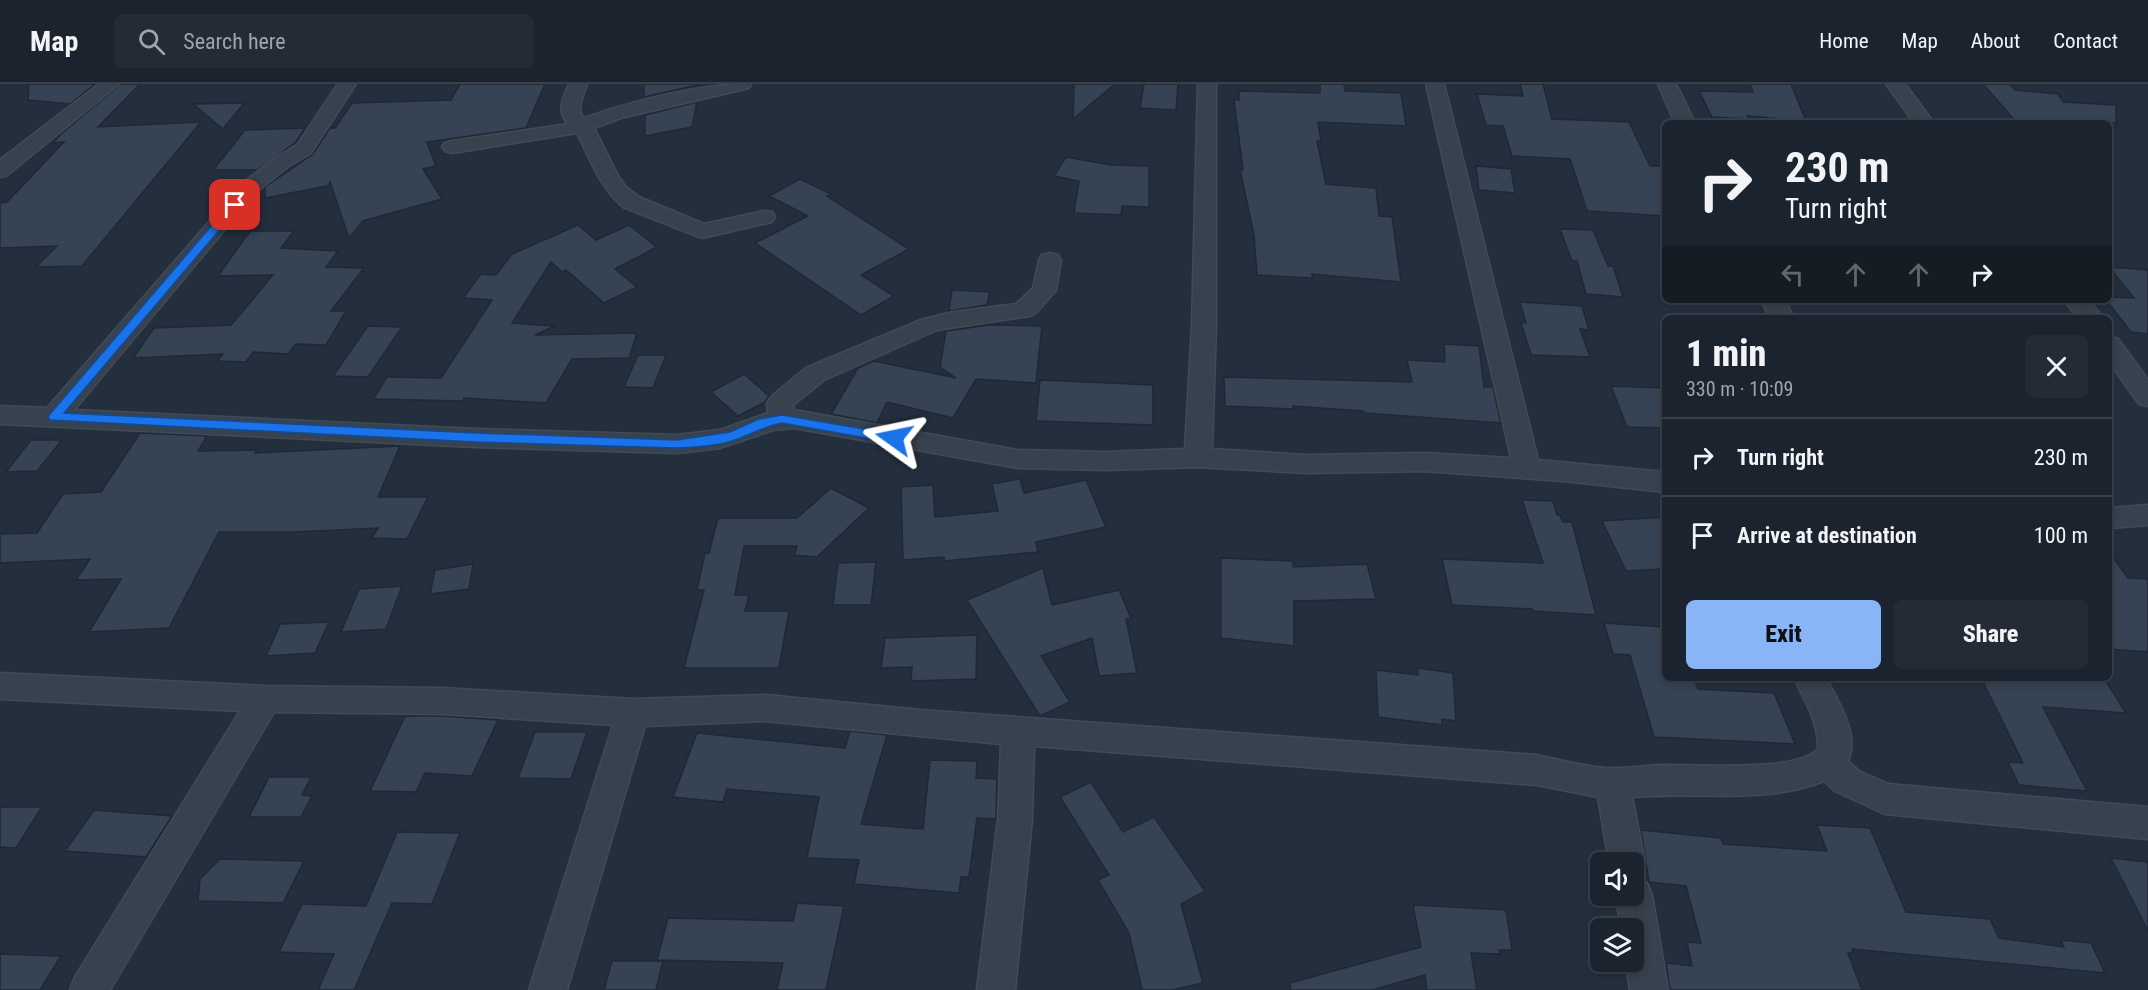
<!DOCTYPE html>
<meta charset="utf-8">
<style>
body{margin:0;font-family:"Roboto Condensed",sans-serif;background:#242b36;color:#f1f3f6;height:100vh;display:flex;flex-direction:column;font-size:22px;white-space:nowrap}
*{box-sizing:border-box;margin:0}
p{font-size:20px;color:#a0a4aa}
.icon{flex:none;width:33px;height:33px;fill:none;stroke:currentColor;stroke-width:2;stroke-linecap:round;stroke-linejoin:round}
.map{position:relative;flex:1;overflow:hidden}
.panel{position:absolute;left:1662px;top:231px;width:450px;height:366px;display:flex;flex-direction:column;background:#1b232e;border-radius:9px;box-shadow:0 3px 9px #0003,0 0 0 2px #39404a}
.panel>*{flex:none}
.guide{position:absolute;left:1662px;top:36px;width:450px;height:183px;border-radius:9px;box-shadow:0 3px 9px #0003,0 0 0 2px #39404a;background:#1b232e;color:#f1f3f6;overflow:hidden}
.tools{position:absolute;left:1590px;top:768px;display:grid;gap:12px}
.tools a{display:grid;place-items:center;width:54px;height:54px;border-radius:9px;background:#1b232e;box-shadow:0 3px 9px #0003,0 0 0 2px #39404a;font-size:30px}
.pin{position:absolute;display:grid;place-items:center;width:51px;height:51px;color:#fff;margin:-26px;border-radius:12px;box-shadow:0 3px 9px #0006}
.me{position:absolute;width:66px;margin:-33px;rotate:282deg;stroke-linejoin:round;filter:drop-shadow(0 0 4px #0008)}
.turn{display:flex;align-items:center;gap:21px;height:126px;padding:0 24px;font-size:27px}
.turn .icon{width:78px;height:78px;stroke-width:2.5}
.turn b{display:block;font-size:42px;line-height:51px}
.lanes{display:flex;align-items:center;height:57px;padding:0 24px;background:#0003;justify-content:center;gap:30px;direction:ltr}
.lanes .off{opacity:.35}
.round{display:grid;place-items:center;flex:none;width:63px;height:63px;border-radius:9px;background:#242b36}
.headline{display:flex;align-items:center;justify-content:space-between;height:102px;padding:0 24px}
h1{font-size:36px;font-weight:800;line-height:45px}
.primary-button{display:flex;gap:12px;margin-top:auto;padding:12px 24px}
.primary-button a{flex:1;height:69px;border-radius:9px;background:#8ab4f8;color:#111;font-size:24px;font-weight:800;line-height:69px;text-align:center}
.primary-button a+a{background:#242b36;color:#f1f3f6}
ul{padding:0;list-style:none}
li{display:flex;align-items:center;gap:18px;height:78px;padding:0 24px;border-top:2px solid #39404a}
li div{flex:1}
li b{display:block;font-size:22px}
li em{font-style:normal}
header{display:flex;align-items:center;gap:36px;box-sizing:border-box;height:84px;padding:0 30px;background:#1b232e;border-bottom:2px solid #39404a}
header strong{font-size:28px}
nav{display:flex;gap:33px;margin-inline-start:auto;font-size:21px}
.search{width:420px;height:54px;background:#242b36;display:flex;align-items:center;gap:15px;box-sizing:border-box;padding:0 21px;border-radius:9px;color:#a0a4aa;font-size:22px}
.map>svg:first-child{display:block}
</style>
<header>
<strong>Map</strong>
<div class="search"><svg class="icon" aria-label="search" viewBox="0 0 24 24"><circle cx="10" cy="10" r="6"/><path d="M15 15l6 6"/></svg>Search here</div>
<nav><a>Home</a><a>Map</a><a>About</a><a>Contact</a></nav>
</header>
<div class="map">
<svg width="2148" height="906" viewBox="0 0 2148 906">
<rect width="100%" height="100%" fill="#242f3e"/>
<!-- building -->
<g fill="#364354" stroke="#1f2835" stroke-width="1.5">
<path d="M29,0H95L70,20L28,16Z"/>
<path d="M121,0H140L98,43L201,38L82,182L36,183L57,162L0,164V119L7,118L64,58L53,59L62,49Z"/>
<path d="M460,0H545L526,44L427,58L436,82L423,85L442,115L363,137L349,154L330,98L327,102L265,114V103L313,70L330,44H335L352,19L451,16Z"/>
<path d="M644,0H702L644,13Z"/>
<path d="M1074,0H1115L1073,35Z"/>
<path d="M1144,0H1178L1176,26L1140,24Z"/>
<path d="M1320,0H1344L1345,7L1401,9L1406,42L1318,38L1321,57H1317L1326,100L1376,104L1379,132L1392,133L1401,198L1312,190L1313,194L1257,191L1254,151L1240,86H1243L1234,16H1239V7L1320,9Z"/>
<path d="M1520,0H1543L1552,35L1629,38L1650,82H1665V132L1587,127L1570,75L1512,72L1503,42L1486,41L1477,10L1523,12Z"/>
<path d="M1750,0H1791L1806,37L1747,32L1749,35L1712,33L1699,7L1753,8Z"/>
<path d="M1983,0H2010L2015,6L2058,10L2063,18L2116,21V39H2017Z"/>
<path d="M697,18L692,43L645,52V31Z"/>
<path d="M244,19L223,45L193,20Z"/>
<path d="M305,44L295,59L257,86H213L245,46Z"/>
<path d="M1066,73L1111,81L1149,82V123L1122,122L1121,131L1074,129L1079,97L1054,92Z"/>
<path d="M1476,82L1511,85L1515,109L1479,106Z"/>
<path d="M800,95L831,110L827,112L909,165L861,191L894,212L861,231L755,159L808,132L769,112Z"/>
<path d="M578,141L596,156L629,141L657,163L615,185L637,203L604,219L566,186L562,188L551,178L512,239L555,242L535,251L637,249L629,274L572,275L546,319L464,314L463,317L373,315L387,293L441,294L492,216L463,214L481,190L496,191L512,170Z"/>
<path d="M1560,145L1593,146L1608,182H1613L1623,213L1586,210L1577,177H1572Z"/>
<path d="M250,147H294L281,164L338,167L326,183L364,184L331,227H346L326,261L296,260L288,270L253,268L246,278L217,277L223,270L133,274L154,244L231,241L273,191L218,192Z"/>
<path d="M2109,183L2148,186V250L2131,248L2106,216H2109V213L2134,214Z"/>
<path d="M952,206L990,208L987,221L949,227Z"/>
<path d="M1520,218L1582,222L1589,246L1580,245L1590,273L1531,271L1521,239H1526Z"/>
<path d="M988,241L1042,242L1036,299L976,295L953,334L887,318L877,339L831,330L858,284L874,277L956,294L940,283L946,247Z"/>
<path d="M368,242L402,243L368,293L333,292Z"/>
<path d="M1444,260L1479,262L1484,303H1493L1501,339L1364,329L1363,327L1293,322L1294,325L1225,322L1224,293L1412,298L1407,276L1445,278Z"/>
<path d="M638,271H666L653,304L624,303Z"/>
<path d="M744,290L769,312L765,318L738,332L711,308Z"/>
<path d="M1040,296L1153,301V341L1036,337Z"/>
<path d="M1611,302L1665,304V344L1627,343Z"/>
<path d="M140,349L207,352L198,367L257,366L255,369L400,362L378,413H428L407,455L372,454L378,444L295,448H219L169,544L89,548L121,495L76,496L90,475L0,479V450L37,449L63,410L101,408Z"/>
<path d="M31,356H62L37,387L6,388Z"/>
<path d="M1020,395L1024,409L1086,396L1106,443L1036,458L1038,468L944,477V473L903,476L901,403L933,401L935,433L998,427L992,400Z"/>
<path d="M831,404L869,424L817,473L794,471L797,462H744L735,511H749L745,527H789L779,584H684L704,506H697L705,469H709L718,434H797Z"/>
<path d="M1522,416L1553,417L1557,431H1560L1563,438H1572L1596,531L1532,527V525L1452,521L1442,475L1543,479Z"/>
<path d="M1665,433V485L1626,487L1602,437Z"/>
<path d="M2109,468L2128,494L2148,495V568L2109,565Z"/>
<path d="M1221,474L1293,477V483L1367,480L1376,515L1294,517V562L1221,554Z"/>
<path d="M876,478L871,521H833L838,479Z"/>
<path d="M473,480L469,505L430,510L435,486Z"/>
<path d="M1043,484L1052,521L1119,506L1131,534L1126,535L1137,589L1099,592L1092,554L1041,572L1070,618L1040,632L967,516Z"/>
<path d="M402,502L386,545L341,548L359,505Z"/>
<path d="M329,538L315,569L266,572L280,540Z"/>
<path d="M1604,539L1665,543V594H1694L1698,605L1774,609L1795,660L1654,653L1630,571L1613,570Z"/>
<path d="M977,551L976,595L911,597L912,583L881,584L885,554Z"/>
<path d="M1418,584L1453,589L1456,637L1442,635V641L1378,633L1376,586L1418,591Z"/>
<path d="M1981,594H2104L2126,629L2043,623L2087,707L2019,701L2008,678L2023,679Z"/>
<path d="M405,632H443L498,636L472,692L425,689L416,708L370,707Z"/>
<path d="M850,647L887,651L861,740L923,745L930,676L977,677L976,694L997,695L996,735L977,734L969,793H961L959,809L854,800L859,776L807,774L819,713L727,705L723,718L673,713L697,649L845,664Z"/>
<path d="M535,648H587L571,695L518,694Z"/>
<path d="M269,693H311L302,711L312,712L301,733H249Z"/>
<path d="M1091,698L1123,748L1154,733L1205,807L1181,820L1203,899L1172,906H1142L1129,849L1098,796L1109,791L1060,713Z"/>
<path d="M0,723H42L16,764L0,763Z"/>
<path d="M94,726L172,732L146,773L65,767Z"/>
<path d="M1817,741L1870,744L1906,828L1990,835L1999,854L2064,863L2061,856L2091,859L2105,889L1852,865L1853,869H1848L1862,906H1670L1666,879L1692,882L1687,858L1701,859L1686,802L1649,798L1641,746L1721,754L1723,760L1827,767Z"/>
<path d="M397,748L460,749L432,820L392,819L354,906H318L334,870L279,868L302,820L366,822Z"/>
<path d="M2111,774L2148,778V847Z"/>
<path d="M220,775L304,777L283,819L198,817L200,795Z"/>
<path d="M797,819L844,822L826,906H777L783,879L657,876L668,834L793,837Z"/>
<path d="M1413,821L1506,826L1512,866H1499L1500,870L1471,869L1477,906H1427L1425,891L1372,906H1291L1290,899L1421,863Z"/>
<path d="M0,870L61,872L40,906H0Z"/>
<path d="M612,877H663L656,906H604Z"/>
</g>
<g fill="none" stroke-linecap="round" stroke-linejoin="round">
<!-- minor casing -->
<g stroke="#414a57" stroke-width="3">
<g id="minor">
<path d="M99,0H119L7,91L0,93V76Z"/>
<path d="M338,0H356L311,69L289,82L257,107L74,326L476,345L677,351L720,346L768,329L767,319L771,313L806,284L921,236L953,228L1016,220L1033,204L1039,176L1042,171L1050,169L1058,171L1061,176L1056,206L1037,228L1030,232L937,246L824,296L793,321L794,326L1018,366L1106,368L1185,365L1192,241L1198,0H1216V241L1212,365L1306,371L1425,369L1511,374L1426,0H1444L1538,376L1665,388V408L1563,397L1425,387L1306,389L1198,383L1106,386L1018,384L794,344L773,346L720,364L677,369L476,363L0,340V322L47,324L243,99L275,74L297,61Z"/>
<path d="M569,0H587C584,11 575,25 584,34C637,16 696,0 751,0L749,4L621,34L594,44L618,92L626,103L639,113L704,140L764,127L772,128L775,133L772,138L702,154L623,123L611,111L598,92L577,49L452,69L445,67L442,63L445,59L452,57L568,40C556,27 563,14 569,0Z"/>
<path d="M1658,0H1676L1695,39H1675Z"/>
<path d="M1886,0H1905L1934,39H1914Z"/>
<path d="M1761,216H1785L1794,234H1770Z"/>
<path d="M2064,216H2089L2103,234H2078Z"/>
<path d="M2109,252L2118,255L2148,296V322L2139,320L2109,278Z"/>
<path d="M2148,421V441L2109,444V424Z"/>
<path d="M0,589L265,602L443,604L633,615L766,611L921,626L1537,671C1560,676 1582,682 1605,684C1624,685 1642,682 1660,681C1695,680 1796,689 1818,665C1819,640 1805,616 1794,594H1826C1838,617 1860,651 1848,677L1859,687L1888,700L2148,723V755L1885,730L1835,707L1824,697C1764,721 1694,707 1632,713L1645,778L1640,790L1634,792V778H1609L1598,713L1537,701L1034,662L1032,735L1015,906H977L998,735L1001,660L766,637L645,642L567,906H529L613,641L443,630L274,628L110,906H70L75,893L240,627L0,615Z"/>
<path d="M1634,794L1647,799L1652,811L1668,906H1630L1626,878H1634V844H1621L1616,812H1634Z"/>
</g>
</g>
<!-- minor -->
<use href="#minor" fill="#38414e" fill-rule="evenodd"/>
</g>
<!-- route -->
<path fill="#1a73e8" stroke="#114b97" stroke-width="1.5" d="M235,118L240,121L239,123L64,329L476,349L677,356L730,348L759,335L782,331L894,350L900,354L894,359L782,339C766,342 753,349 738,355C719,362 697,363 677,364L476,358L50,336L48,333L50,330L231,119Z"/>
</svg>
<div class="tools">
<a><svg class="icon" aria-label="sound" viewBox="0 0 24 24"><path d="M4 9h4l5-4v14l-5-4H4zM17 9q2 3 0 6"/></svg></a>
<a><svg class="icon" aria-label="layers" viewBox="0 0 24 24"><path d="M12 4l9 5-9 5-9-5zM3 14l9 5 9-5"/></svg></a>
</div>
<div class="pin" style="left:235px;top:121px;background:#d93025"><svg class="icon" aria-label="arrive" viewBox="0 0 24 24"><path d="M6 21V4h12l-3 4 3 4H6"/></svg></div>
<svg class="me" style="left:894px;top:354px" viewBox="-20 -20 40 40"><path d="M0-17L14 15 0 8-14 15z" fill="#1a73e8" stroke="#fff" stroke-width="4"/></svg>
<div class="guide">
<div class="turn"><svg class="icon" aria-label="right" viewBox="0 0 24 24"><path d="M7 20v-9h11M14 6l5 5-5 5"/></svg><div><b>230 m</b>Turn right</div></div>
<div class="lanes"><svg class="icon off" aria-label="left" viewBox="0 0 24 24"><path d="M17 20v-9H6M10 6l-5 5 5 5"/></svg><svg class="icon off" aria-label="ahead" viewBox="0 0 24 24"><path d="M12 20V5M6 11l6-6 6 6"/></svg><svg class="icon off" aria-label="ahead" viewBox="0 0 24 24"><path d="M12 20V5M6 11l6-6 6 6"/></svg><svg class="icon" aria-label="right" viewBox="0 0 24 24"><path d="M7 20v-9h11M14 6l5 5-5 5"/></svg></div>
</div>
<section class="panel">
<div class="headline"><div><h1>1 min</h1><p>330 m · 10:09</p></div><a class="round"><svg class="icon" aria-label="close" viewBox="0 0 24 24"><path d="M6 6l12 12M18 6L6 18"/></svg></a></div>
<ul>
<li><svg class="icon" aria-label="right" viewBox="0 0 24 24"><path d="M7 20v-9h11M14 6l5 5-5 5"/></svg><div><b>Turn right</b></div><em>230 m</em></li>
<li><svg class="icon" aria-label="arrive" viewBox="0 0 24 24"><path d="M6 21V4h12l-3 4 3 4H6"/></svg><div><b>Arrive at destination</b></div><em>100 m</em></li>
</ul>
<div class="primary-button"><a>Exit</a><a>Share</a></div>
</section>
</div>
